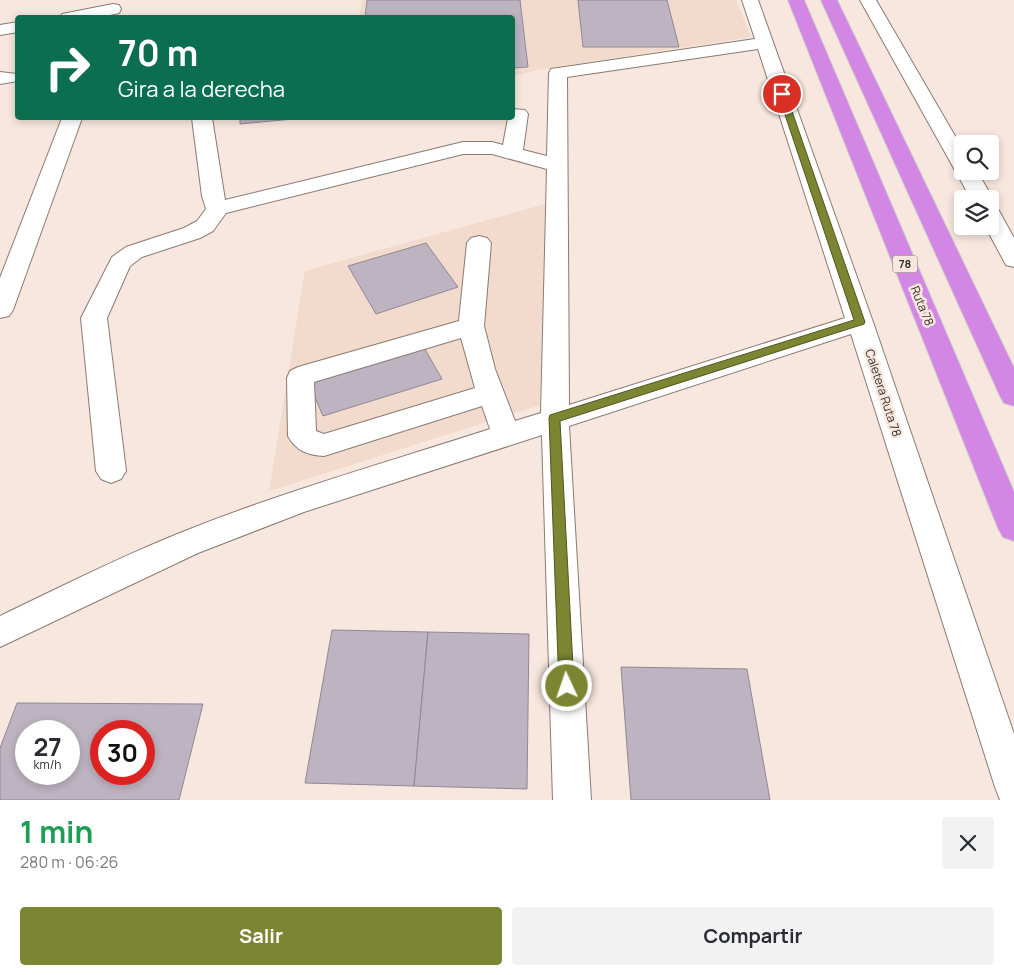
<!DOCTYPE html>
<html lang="es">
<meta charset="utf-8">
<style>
body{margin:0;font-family:Manrope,sans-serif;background:#f2f2f3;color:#2b2b33;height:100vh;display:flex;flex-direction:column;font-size:19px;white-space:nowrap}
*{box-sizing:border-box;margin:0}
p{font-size:16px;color:#7c7c81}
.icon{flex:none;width:28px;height:28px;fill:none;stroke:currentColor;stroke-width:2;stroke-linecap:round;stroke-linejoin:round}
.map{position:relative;height:800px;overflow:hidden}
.sheet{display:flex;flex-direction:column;background:#fff;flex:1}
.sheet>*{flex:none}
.top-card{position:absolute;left:15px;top:15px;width:500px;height:105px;border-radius:5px;box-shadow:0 2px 8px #0003;background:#0b6e4f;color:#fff;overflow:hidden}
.tools{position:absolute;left:954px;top:135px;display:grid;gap:10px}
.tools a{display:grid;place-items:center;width:45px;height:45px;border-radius:5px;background:#fff;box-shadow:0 2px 8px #0003;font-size:25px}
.speed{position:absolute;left:15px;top:720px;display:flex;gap:10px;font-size:25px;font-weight:700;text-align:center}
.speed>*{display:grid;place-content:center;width:65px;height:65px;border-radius:50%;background:#fff;box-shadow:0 2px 8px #0003;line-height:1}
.speed small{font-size:12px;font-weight:400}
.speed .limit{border:8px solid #d22;background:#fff;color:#111}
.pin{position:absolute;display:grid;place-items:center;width:42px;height:42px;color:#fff;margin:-21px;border:2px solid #fff;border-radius:50%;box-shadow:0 1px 5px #0007}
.me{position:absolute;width:55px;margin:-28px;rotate:357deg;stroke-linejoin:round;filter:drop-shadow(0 0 4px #0008)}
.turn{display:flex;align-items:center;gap:18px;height:105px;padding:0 20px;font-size:22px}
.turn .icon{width:65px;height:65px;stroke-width:2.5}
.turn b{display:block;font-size:35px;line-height:42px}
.round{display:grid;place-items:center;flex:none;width:52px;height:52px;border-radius:5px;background:#f2f2f3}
.head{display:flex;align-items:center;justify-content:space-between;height:85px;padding:0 20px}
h1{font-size:30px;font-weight:700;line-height:38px;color:#1e9e55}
.button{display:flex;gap:10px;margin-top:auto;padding:10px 20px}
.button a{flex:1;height:58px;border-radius:5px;background:#7b8532;color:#fff;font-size:20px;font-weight:700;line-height:58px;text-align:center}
.button a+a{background:#f2f2f3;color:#2b2b33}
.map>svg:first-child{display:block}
</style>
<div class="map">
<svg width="1014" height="800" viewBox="0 0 1014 800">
<rect width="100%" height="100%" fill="#f7e7de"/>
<!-- built -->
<g fill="#f2dacd">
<path d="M362,0H736L751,37L543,69L513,76L512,18H359Z"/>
<path d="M545,204L540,405L269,491L305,271Z"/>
</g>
<!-- building -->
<g fill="#bdb3c1" stroke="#918895" fill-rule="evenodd">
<path d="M367,0H520L528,67L512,68V18H365Z"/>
<path d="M578,0H667L679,47H583Z"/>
<path d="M240,118H304L240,124Z"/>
<path d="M426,243L458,287L376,314L348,266Z"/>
<path d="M422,344L442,379L323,416L307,379Z"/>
<path d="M332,630L428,632L414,786L305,783Z"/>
<path d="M428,632L529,634L527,789L414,786Z"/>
<path d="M621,667L747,669L770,800H631Z"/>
<path d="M17,703L203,704L179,800H0V748ZM26,731H69V774H26ZM101,731H144V774H101Z"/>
</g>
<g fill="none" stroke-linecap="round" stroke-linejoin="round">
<!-- minor casing -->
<g stroke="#897b73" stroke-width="2">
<g id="minor">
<path d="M742,0H758L873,322L1014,734V800H1000L995,787L851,334L569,426L591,800H553L542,435L304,512L198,553L0,647V616C58,588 116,559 175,535C278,493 385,463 490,429L482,406L324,456C308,455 296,451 288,436L287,378L290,371L298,367L459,321L467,243L471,238L479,236L487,238L491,243L484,326L495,369L515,421L541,413L547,169L492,154H463L226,213L213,231L200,238L142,257L130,266L107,318L126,471L121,479L111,483L101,479L96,471L81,318L112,257L126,247L184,228L197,221L206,209L202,196L192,118H212L225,200L463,142H492L503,145L508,118H512V109L525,110L528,114L523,150L547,156L549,73L551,69L755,39ZM758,49L845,318L569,405L567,77ZM461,338L475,388L324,434L316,431L314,382Z"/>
<path d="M860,0H876L962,148V171H977L993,199L990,203V199H971Z"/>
<path d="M113,4L119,5L121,9L119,13L96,18H60L62,14Z"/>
<path d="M18,22V32L0,35V25Z"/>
<path d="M0,72L17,74L18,81L0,84Z"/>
<path d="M62,118H82L13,310L9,316L0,318V278Z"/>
<path d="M990,207L998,209L1014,238V267L1006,265L985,226H990Z"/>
</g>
</g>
<!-- highway casing -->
<g stroke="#cfcdcc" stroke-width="2">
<g id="highway">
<path d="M788,0H804L1014,492V541L1003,537L998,528Z"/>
<path d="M821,0H837L1014,368V406L1004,403L1000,396Z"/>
</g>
</g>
<!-- minor -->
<use href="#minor" fill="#fff" fill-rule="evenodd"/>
<!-- highway -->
<use href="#highway" fill="#d387e5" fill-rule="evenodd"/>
</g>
<!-- route -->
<path fill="#7b8532" stroke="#505620" d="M782,92L786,94L865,322L864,324L560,421L574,686L572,690L567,692L562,690L559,686L549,418L550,415L854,320L778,94Z"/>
<g text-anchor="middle" stroke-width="5" stroke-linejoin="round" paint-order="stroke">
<!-- shield labels -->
<rect fill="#f7e7de" stroke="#706761" stroke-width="1" x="892.5" y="255.5" width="25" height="17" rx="4"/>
<g font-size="11" font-weight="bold" fill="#36302c">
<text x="905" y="268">78</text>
</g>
<!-- street labels -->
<g font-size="12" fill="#36302c" stroke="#f7e7de">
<text transform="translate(922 306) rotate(68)" y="4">Ruta 78</text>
<text transform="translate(883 393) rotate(72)" y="4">Caletera Ruta 78</text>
</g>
</g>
</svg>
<div class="tools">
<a><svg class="icon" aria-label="search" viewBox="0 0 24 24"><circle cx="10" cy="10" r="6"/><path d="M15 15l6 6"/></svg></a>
<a><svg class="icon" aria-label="layers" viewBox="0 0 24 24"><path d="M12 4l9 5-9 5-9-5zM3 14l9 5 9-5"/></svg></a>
</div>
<div class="speed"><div>27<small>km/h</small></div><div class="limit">30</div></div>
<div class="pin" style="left:782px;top:94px;background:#d93025"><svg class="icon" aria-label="arrive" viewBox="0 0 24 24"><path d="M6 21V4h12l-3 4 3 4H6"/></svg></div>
<svg class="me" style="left:567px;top:686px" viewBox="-20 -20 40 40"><circle r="17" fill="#7b8532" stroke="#fff" stroke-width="3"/><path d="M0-11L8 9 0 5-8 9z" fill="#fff"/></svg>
<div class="top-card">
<div class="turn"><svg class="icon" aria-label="right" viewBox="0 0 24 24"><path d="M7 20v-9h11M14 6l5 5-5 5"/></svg><div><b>70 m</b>Gira a la derecha</div></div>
</div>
</div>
<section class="sheet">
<div class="head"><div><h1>1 min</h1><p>280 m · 06:26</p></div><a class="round"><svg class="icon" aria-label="close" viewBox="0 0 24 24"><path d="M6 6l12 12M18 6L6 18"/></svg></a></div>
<div class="button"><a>Salir</a><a>Compartir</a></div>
</section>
